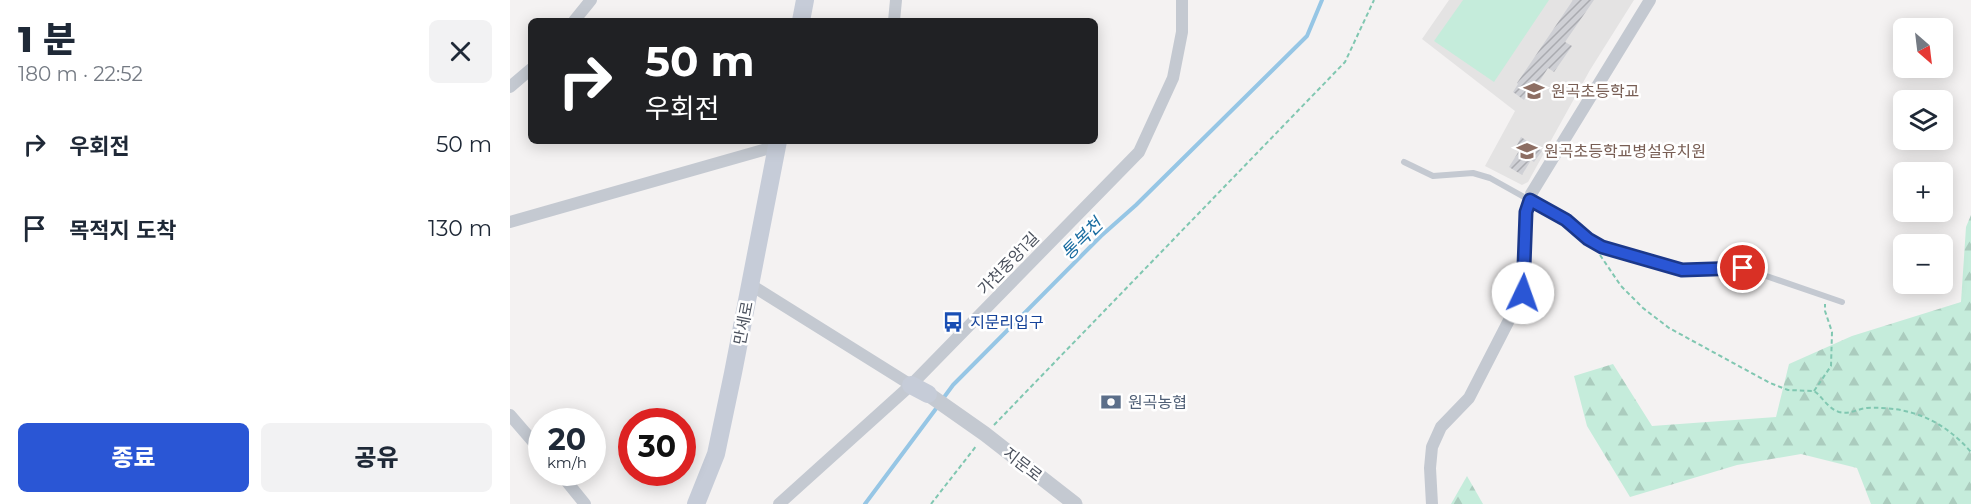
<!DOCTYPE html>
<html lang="ko">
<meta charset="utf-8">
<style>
body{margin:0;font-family:Montserrat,"Noto Sans KR",sans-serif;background:#f2f2f3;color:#1f2937;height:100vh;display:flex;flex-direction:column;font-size:22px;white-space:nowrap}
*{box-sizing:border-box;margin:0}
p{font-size:20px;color:#747a83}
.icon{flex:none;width:33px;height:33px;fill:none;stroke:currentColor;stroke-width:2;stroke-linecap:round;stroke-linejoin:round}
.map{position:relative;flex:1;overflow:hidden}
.panel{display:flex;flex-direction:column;background:#fff;width:510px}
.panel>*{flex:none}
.top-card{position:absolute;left:18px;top:18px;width:570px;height:126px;border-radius:9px;box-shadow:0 3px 15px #0003;background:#202124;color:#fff;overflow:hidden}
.needle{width:39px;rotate:152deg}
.controls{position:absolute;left:1383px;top:18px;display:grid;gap:12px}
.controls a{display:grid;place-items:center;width:60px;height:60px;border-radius:9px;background:#fff;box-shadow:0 3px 15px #0003;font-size:30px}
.speed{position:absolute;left:18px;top:408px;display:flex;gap:12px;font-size:30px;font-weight:700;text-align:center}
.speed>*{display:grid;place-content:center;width:78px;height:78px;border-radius:50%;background:#fff;box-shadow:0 3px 15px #0003;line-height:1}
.speed small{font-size:15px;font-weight:400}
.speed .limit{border:9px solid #d22;background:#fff;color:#111}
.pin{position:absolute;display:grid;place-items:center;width:51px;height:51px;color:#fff;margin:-26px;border:3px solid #fff;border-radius:50%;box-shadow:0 2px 6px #0007}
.me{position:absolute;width:66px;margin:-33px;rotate:3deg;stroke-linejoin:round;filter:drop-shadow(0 0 4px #0008)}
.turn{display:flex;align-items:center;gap:21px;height:126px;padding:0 18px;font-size:27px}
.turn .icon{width:78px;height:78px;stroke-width:2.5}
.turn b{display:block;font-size:42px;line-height:51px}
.round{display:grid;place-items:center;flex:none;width:63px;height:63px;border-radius:9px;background:#f2f2f3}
.headline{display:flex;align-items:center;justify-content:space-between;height:102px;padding:0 18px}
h1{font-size:36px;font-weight:800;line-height:45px}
.cta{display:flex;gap:12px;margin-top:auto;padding:12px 18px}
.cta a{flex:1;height:69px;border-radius:9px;background:#2a56d5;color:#fff;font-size:24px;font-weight:800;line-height:69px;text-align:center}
.cta a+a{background:#f2f2f3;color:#1f2937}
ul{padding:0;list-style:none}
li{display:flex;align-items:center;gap:18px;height:84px;padding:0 18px}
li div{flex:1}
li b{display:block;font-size:22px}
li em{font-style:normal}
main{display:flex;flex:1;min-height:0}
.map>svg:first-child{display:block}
</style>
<main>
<section class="panel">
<div class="headline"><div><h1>1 분</h1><p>180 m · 22:52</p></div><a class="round"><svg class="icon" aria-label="close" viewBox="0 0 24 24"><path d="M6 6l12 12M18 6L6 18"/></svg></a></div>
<ul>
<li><svg class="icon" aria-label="right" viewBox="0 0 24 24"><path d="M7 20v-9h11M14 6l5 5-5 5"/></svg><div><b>우회전</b></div><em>50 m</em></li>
<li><svg class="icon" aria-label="arrive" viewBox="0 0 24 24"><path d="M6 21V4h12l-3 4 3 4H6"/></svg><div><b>목적지 도착</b></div><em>130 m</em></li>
</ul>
<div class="cta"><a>종료</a><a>공유</a></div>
</section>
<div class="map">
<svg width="1461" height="504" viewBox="0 0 1461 504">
<defs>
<pattern id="forest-firs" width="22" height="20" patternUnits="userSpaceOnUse" patternTransform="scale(1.5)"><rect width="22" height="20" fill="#c5ecdb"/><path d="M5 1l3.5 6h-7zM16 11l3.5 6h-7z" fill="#abccbe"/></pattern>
<pattern id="building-hatch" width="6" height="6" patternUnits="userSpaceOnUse" patternTransform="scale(1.5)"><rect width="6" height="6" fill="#cfd0d5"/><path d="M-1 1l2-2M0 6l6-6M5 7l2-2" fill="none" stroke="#aaabb0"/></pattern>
</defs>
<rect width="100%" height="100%" fill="#f4f2f2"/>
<!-- education -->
<path fill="#e4e3e3" d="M939,0H1124L1080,70L1018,182L1012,185L975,166L1005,111L912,39Z"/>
<!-- forest -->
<g fill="url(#forest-firs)">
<path d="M1461,215V504H1361L1347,468L1291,454L1227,465L1120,497L1077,426L1064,376L1103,364L1142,426L1266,417L1279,364L1342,336L1451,302L1456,227Z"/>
<path d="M957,476L973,504H941Z"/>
</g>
<!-- garden -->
<path fill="#c5ecdb" d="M953,0H1039L984,82L924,41Z"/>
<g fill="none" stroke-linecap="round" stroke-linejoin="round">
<!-- stream -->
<g stroke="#96c6e5" stroke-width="4">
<path d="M432,400L443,385L591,236L626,205L797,36L812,0"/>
<path d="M355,504L428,406"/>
</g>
</g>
<!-- building -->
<g fill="url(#building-hatch)">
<path d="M1063,0H1084L1055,42L1062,46L1044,72L1038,68L1022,93L1019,92L1014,100L1003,92L1008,84L1007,83Z"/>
<path d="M1011,137L1032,151L1024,162L1021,160L1012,175L999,167L1009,151L1005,149Z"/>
</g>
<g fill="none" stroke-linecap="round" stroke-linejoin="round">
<!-- path -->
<g stroke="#80c7b1" stroke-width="2" stroke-dasharray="4.5 3" stroke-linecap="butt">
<path d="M1090,255L1111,286L1133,308L1159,328L1260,383L1278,390L1304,391C1313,397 1317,408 1329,412C1339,415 1347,409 1357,408C1400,406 1433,420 1461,452"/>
<path d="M1304,391L1321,366L1322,332L1315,311V304"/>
<path d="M484,425L835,62L864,0"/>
<path d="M421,504L467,445"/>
</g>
<!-- service -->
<path stroke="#c4c9d1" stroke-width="6" d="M894,162L923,176L963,173L980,178L1055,220L1078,239L1092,247L1172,270L1233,268L1332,302"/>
<!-- minor -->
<g stroke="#c4c9d1" stroke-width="12">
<path d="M64,21L81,0"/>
<path d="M384,21L386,0"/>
<path d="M0,87L21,69"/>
<path d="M0,222L267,146"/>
<path d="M241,285L401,385"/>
<path d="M0,415L32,452"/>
<path d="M49,472L75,504"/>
<path d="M269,504L401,385L629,152L663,78L672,32V0"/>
<path d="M922,504L920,468L922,447L931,427L959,398L1013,293L1016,212L1021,194L1140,0"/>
</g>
<!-- tertiary -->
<path stroke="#c4c9d1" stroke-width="15" d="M418,394L475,434L565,504"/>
<!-- secondary -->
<g stroke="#c6ccd8" stroke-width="18">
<path d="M291,21L295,0"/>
<path d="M401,385L418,394"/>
<path d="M186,504L206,454L223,373L268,141"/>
</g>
</g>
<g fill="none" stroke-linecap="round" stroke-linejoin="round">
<!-- route casing -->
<g stroke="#1b388a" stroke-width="15">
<path id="route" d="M1013,293L1016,212L1020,200L1056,220L1078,239L1092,247L1172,270L1233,268"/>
</g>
<!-- route -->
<use href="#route" stroke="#2a56d5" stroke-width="10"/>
</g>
<!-- icons -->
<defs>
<g id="school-bare" transform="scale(1.62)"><path d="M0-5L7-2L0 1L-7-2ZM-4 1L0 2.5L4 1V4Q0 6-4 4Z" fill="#8d6e63" stroke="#fff" stroke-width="2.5" paint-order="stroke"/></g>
<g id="bus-bare" transform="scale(1.62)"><path d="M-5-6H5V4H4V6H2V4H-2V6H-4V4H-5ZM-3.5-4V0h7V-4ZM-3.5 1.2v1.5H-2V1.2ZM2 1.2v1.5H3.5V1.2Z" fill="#1a4fb4" stroke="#fff" stroke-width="2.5" paint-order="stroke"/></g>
<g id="bank-bare" transform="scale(1.62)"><path d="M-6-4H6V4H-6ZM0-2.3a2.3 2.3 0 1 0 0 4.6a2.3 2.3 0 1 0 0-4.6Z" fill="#5c6f8a" stroke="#fff" stroke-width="2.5" paint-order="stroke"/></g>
</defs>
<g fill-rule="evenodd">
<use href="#school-bare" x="1024" y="91"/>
<use href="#school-bare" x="1017" y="151"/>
<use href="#bus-bare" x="443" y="322"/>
<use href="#bank-bare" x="601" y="402"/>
</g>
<g text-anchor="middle" stroke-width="5" stroke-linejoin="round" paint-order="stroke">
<!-- education labels -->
<g font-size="16" fill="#785e54" stroke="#fff" text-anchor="start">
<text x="1041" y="97">원곡초등학교</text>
<text x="1034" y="157">원곡초등학교병설유치원</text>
</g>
<!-- street labels -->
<g font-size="16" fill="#4b515d" stroke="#fff">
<text transform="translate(498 263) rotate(-46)" y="6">가천중앙1길</text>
<text transform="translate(233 323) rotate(-79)" y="6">만세로</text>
<text transform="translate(513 464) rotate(38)" y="6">지문로</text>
</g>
<!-- transit labels -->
<g font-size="16" fill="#164399" stroke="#fff" text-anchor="start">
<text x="460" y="328">지문리입구</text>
</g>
<!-- service labels -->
<g font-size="16" fill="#4e5e75" stroke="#fff" text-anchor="start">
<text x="618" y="408">원곡농협</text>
</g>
<!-- water labels -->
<g font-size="18" font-style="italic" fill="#1a6da1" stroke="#fff">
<text transform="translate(572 239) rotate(-45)" y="6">통복천</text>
</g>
</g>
</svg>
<div class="controls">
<a><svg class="needle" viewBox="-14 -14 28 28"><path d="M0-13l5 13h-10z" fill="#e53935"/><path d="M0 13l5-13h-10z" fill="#747a83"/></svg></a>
<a><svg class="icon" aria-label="layers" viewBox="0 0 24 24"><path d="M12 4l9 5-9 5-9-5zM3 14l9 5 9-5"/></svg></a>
<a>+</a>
<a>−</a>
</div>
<div class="speed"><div>20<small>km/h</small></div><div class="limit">30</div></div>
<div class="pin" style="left:1233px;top:268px;background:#d93025"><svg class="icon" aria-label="arrive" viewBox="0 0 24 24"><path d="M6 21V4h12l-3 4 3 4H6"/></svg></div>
<svg class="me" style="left:1013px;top:293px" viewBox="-20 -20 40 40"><circle r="19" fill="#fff"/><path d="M0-13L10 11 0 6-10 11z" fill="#2a56d5"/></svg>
<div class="top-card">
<div class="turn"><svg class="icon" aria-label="right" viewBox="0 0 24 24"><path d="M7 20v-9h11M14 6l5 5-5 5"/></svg><div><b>50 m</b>우회전</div></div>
</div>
</div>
</main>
